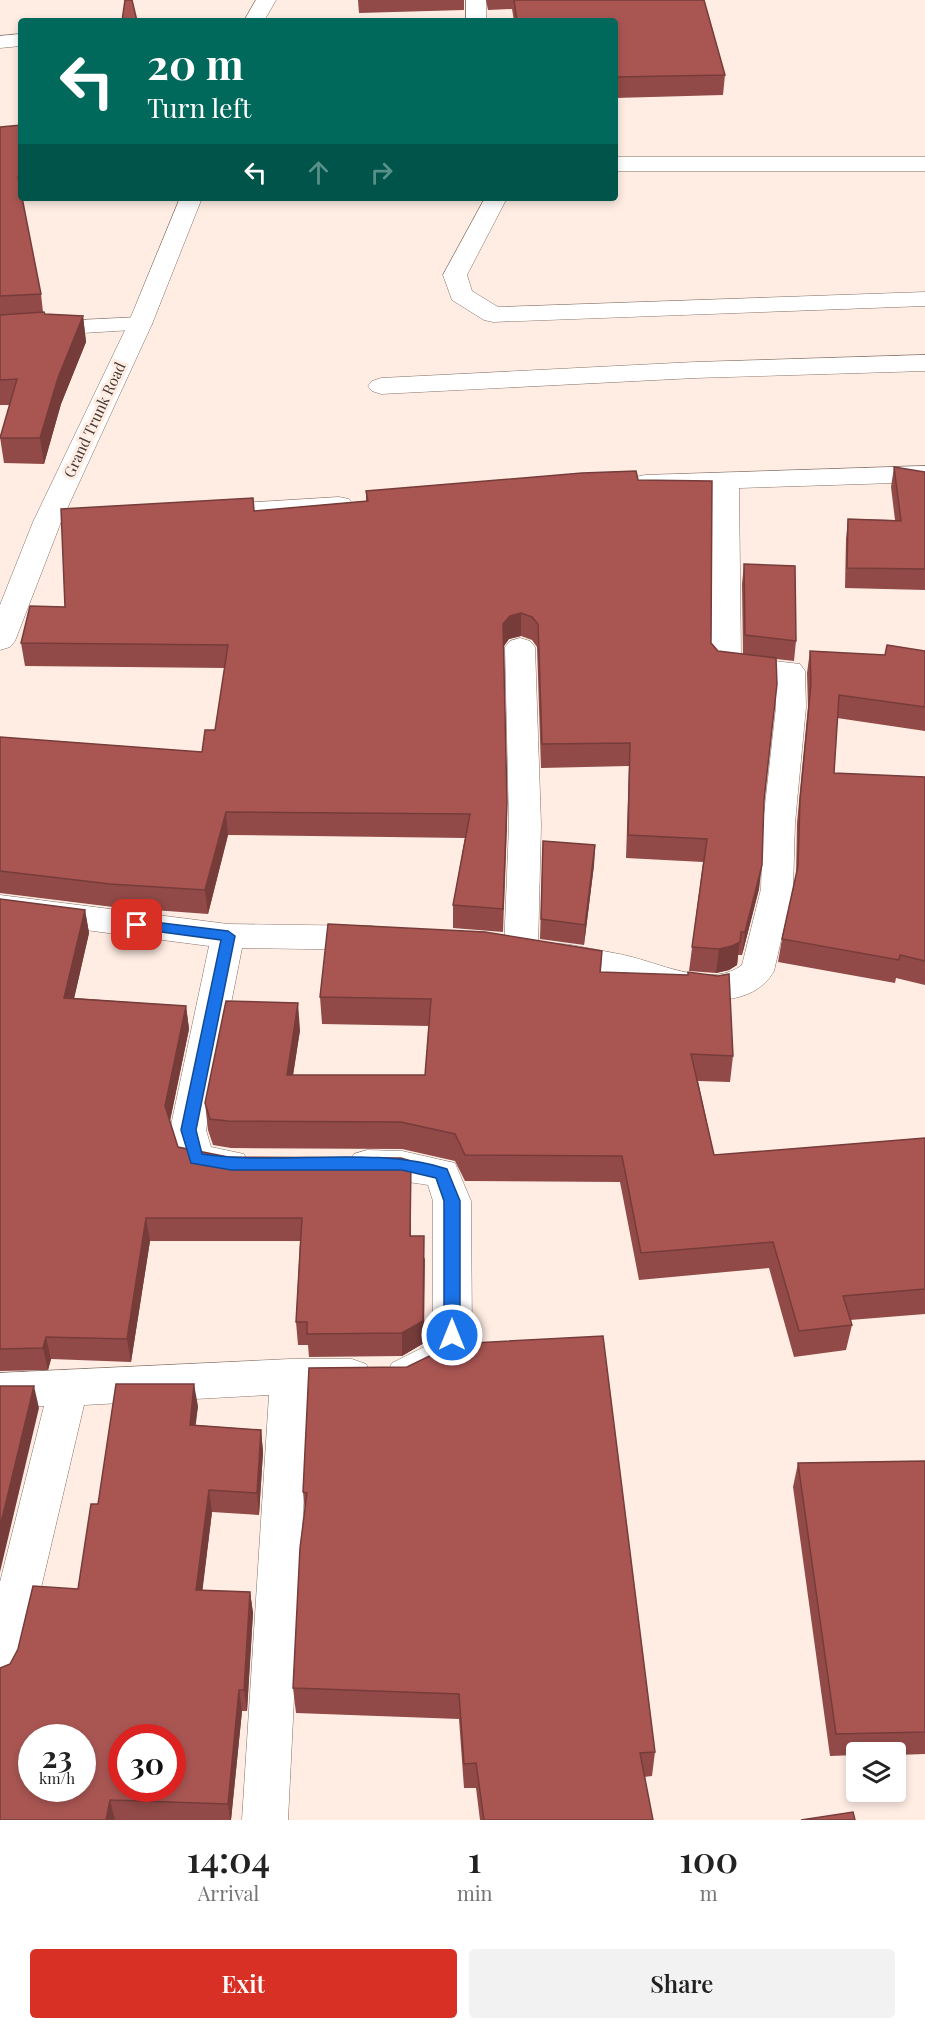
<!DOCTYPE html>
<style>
body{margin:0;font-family:"Playfair Display",serif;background:#f2f2f2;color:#222;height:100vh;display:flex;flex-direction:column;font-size:22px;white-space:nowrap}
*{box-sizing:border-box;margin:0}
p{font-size:20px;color:#767676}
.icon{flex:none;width:33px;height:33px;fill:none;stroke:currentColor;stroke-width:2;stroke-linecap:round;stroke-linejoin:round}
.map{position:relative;height:1820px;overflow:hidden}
.panel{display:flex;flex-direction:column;background:#fff;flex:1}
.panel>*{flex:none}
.banner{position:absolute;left:18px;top:18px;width:600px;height:183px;border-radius:6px;box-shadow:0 3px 9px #0003;background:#00695c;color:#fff;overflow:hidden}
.tools{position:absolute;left:846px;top:1742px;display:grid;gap:12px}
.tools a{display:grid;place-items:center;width:60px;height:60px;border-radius:6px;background:#fff;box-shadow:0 3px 9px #0003;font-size:30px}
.speed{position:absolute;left:18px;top:1724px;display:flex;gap:12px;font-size:30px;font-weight:700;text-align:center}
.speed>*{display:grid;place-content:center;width:78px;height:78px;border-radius:50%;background:#fff;box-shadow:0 3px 9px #0003;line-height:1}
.speed small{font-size:15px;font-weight:400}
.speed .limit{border:9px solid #d22;background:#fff;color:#111}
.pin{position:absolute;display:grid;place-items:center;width:51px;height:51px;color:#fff;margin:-26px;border-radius:12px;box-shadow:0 3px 9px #0006}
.me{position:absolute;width:66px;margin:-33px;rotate:0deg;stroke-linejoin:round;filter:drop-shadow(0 0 4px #0008)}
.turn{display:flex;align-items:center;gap:21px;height:126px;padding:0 30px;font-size:27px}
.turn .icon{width:78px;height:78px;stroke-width:2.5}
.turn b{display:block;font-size:42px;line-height:51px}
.lanes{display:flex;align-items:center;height:57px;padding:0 30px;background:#0003;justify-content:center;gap:30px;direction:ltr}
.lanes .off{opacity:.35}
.eta{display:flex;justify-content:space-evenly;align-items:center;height:102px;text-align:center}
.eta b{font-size:36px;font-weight:600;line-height:42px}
.cta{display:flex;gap:12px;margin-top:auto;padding:12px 30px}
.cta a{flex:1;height:69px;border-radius:6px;background:#d93025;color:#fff;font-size:24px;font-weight:600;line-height:69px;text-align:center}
.cta a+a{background:#f2f2f2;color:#222}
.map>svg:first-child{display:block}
</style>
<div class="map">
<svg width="925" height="1820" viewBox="0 0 925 1820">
<rect width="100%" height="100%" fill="#ffede3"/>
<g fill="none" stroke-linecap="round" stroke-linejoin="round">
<!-- minor casing -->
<g stroke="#837065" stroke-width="1">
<g id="minor">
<rect x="466" y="0" width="20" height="21"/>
<path d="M21,34V46L0,48V36Z"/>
<rect x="615" y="157" width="310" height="14"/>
<path d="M485,198H507L467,275L472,291L498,307L925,292V306L493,322L484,320L452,300L443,275Z"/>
<path d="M140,317L149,319L152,324L149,329L0,338V324Z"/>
<path d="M925,355V371L695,378L381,394L372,391L368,386L372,381L381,378L695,362Z"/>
<path d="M925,466V482L739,488L741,657L800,664L805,671L806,707L795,823L793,889L774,971C754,1007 703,1003 668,994C653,990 639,983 624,979C598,974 571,971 546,964L541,955L546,946C560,942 572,945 587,948C602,951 617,953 632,957C663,965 713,988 742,965L761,889L763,823L776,707L775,679L716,672L711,665L712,489L645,491L635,489L632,483L635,477L645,475Z"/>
<path d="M339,497L349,499L353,505L349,511L208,521L198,519L194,513L198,507L208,505Z"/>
<path d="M520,638L530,641L535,647L541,825L538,949L533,958L521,961L509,958L504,949L509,825L505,647L510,641Z"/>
<path d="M0,895L228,924L372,926L384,930L389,938L384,946L372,950L242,948L206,1130L211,1147L244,1154L249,1164L244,1174L231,1178L183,1169L178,1159L170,1130L209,946L0,919Z"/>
<path d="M367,1150L402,1151L455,1163L471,1201L472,1335L452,1371L406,1392L392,1387L386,1375L392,1363L424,1347L433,1333V1201L428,1185C403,1180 377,1182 354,1174L349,1164L354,1154Z"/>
<path d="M290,1359H352L366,1364L372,1376L366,1388L352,1393L309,1394L288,1820H242L269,1395L84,1405L22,1669L15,1683L0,1689V1582L44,1406L0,1407V1373Z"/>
</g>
</g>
<!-- major casing -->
<g stroke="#837065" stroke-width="1">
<g id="major">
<path d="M256,0H276L264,21H244Z"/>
<path d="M180,198H202L152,324L61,522L15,641L10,647L0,650V605L33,522L128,324Z"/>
</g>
</g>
<!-- minor -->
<use href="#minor" fill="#fff" fill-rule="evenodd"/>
<!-- major -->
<use href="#major" fill="#fff" fill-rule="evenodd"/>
</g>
<!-- wall -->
<g fill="#914a47">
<path d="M358,0H464V10L359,13Z"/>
<path d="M486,0H704L725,75L723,95L615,98V21H514L512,9L488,10Z"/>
<path d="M0,127L22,201L41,294L43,312L45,314L83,316L86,342L61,404L44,464L4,463L0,437L10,405H0Z"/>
<path d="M894,467L925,472V590L845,588L846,539L848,519L895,520L891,487Z"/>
<path d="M638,480L711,643L718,651L743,654L742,584L744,564L796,641L794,661L776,659L764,800L759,889L742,955H738L737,965L729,970L716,973L689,971L703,862L626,858L629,766L541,768L537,647L532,640L521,636L509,639L504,646L507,825L503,932L453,928V905L465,838L228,835L208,914L113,907L0,893V737L202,752L215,730L225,668L25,666L21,643L65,607L254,511L366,501V491Z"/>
<path d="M810,651L885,655L925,651V731L837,718L834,773L925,777V985L896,978L895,983L778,962L782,939L796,879L797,823L808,707L807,673Z"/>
<path d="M543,841L595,845L594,865L584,945L540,939Z"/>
<path d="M0,899L85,910L89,933L74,998L186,1006L189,1029L170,1121L178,1147L228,1157L411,1183V1236L425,1259L424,1343L402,1356L309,1357L308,1345H298L296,1322L300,1241H150L131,1362L51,1359L48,1370L0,1371Z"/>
<path d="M602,951L601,972L733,1056L730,1082L698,1081L714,1155L925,1138V1314L850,1320L852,1325L846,1350L794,1357L769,1268L639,1280L620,1182L465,1181L455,1161L402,1149L231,1148L213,1145L208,1130L205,1103L300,1030L293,1075H425L429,1026L322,1024L320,997Z"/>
<path d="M309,1368L655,1752L652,1776L644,1777L653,1820H480L476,1788H464L459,1719L296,1713L293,1688L305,1513L303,1492Z"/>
<path d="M198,1406L195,1425L261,1430L263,1452L259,1515L212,1512L202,1590L250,1592L253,1613L247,1711H242L231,1820H0L10,1664L78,1589L98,1504Z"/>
<path d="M925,1461V1754L896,1755V1752H856V1755L830,1756L793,1487L798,1463Z"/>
</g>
<!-- shaded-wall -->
<g fill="#763c3a">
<path d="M21,176V198H50L21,201L18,177Z"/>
<path d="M83,316L86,342L61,404L44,464L40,438L58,378Z"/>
<path d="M521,613V636L509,639L503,647V624L510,616Z"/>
<path d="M226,812L228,835L208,914L205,890Z"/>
<path d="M595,845L594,865L584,945L585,925Z"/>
<path d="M762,865L759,889L742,955L745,932Z"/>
<path d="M85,910L89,933L69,1021L64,998Z"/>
<path d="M741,932L737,965L729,970L716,973L719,949Z"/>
<path d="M298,1003L300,1030L289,1101L287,1075Z"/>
<path d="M186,1006L189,1029L168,1130L165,1106Z"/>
<path d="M411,1161V1183L410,1259V1236Z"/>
<path d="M146,1218L150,1241L131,1362L127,1339Z"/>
<path d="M424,1236V1343L402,1356V1333Z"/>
<path d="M46,1337L51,1359L48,1370L43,1348Z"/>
<path d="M194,1384L198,1406L193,1447L190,1425Z"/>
<path d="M34,1386L39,1408L0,1572V1527Z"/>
<path d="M261,1430L263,1452L259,1515L257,1493Z"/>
<path d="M209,1490L212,1512L200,1611L196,1590Z"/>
<path d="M250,1592L253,1613L247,1711L244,1690Z"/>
<path d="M239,1690L242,1711L231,1820H230L228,1804Z"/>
<path d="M110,1800L115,1820H106Z"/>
</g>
<!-- building -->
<g fill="#a95653" stroke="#763c3a" stroke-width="1.5" fill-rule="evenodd">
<path d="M125,0H132L137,21H122Z"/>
<path d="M514,0H704L725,75L615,77V21H517Z"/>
<path d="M21,125V176L18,177L41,294L0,296V127Z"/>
<path d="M44,312L45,314L83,316L58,378L40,438H0L17,379L0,380V315Z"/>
<path d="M894,467L925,472V569L847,568L848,519L901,521Z"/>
<path d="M636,471L638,480L712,481L711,643L718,651L776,658L777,684L764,800L762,865L745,932H741L740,942L732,946L719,949L692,947L707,839L628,835L630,743L542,744L538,624L532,617L521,613L510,616L503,624L507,802L503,909L453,905L470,814L226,812L205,890L110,884L0,871V737L202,752L205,730H215L228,645L21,643L30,606L65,607L61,509L253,498L254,511L368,501L366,491L582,473Z"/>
<path d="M744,564L795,566L796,641L745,635Z"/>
<path d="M887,645L925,651V707L839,695L834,773L925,777V961L900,955L899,960L782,939L798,866L800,800L811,684L810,651L885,655Z"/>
<path d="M543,841L595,845L585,925L541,919Z"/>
<path d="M0,899L85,910L64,998L186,1006L165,1106L178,1147L228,1157L401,1158L411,1161L410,1236H424L423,1321L402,1333L307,1334V1322H296L302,1218H146L127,1339L46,1337L43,1348L0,1349Z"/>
<path d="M328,924L485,932L602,951L600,972L688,975V972L718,976L729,974L733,1056L691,1054L714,1155L925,1138V1289L843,1296L852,1325L799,1331L773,1242L641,1253L622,1156L465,1155L455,1134L401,1122L228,1121L210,1119L205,1103L226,1001L298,1003L287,1075H425L431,999L320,997Z"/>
<path d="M603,1336L655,1752L640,1753L653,1820H484L476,1763L464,1764L459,1694L293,1688L300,1548L307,1493L303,1492L309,1368L407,1367L454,1344Z"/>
<path d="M116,1384H194L190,1425L261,1430L257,1493L209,1490L196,1590L250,1592L244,1690H239L228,1804L110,1800L106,1820H0V1668L10,1664L18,1649L33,1586L78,1589L91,1504H98ZM32,1737H82V1788H32ZM122,1737H172V1788H122Z"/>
<path d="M0,1386H34L0,1527Z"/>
<path d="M925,1461V1732L836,1734L798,1463Z"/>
<path d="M853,1812L855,1820H801Z"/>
</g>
<!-- route -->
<path fill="#1a73e8" stroke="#114b97" stroke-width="1.5" d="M137,920L228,931L235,936L196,1130L202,1154C281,1166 373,1145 447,1169L460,1201V1335L458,1340L452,1342L446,1340L444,1335V1201L436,1178L402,1170H231L191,1163L181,1130L221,940L132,928L130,925L132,921Z"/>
<g text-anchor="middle" stroke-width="6" stroke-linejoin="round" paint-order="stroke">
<!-- far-street labels -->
<g font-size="15" fill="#403733" stroke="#ffede3">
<text transform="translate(95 420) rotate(-65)" y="5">Grand Trunk Road</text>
</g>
</g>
</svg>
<div class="tools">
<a><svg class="icon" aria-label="layers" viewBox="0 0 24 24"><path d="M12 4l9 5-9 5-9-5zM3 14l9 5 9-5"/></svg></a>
</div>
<div class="speed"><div>23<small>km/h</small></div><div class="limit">30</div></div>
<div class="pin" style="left:137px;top:925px;background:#d93025"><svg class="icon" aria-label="arrive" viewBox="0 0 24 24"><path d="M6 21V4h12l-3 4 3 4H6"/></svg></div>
<svg class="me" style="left:452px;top:1335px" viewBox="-20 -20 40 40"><circle r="17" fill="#1a73e8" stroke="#fff" stroke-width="3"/><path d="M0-11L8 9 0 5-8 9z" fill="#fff"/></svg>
<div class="banner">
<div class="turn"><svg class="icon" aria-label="left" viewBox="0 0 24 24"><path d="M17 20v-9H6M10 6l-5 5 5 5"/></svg><div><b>20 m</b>Turn left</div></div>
<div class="lanes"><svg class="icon" aria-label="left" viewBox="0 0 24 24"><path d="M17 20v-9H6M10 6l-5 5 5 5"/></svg><svg class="icon off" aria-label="ahead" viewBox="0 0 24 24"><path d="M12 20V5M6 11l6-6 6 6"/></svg><svg class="icon off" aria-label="right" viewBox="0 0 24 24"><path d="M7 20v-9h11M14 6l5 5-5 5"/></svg></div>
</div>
</div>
<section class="panel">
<div class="eta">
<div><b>14:04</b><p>Arrival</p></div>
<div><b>1</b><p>min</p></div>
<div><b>100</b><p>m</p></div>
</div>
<div class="cta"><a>Exit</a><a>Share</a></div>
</section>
